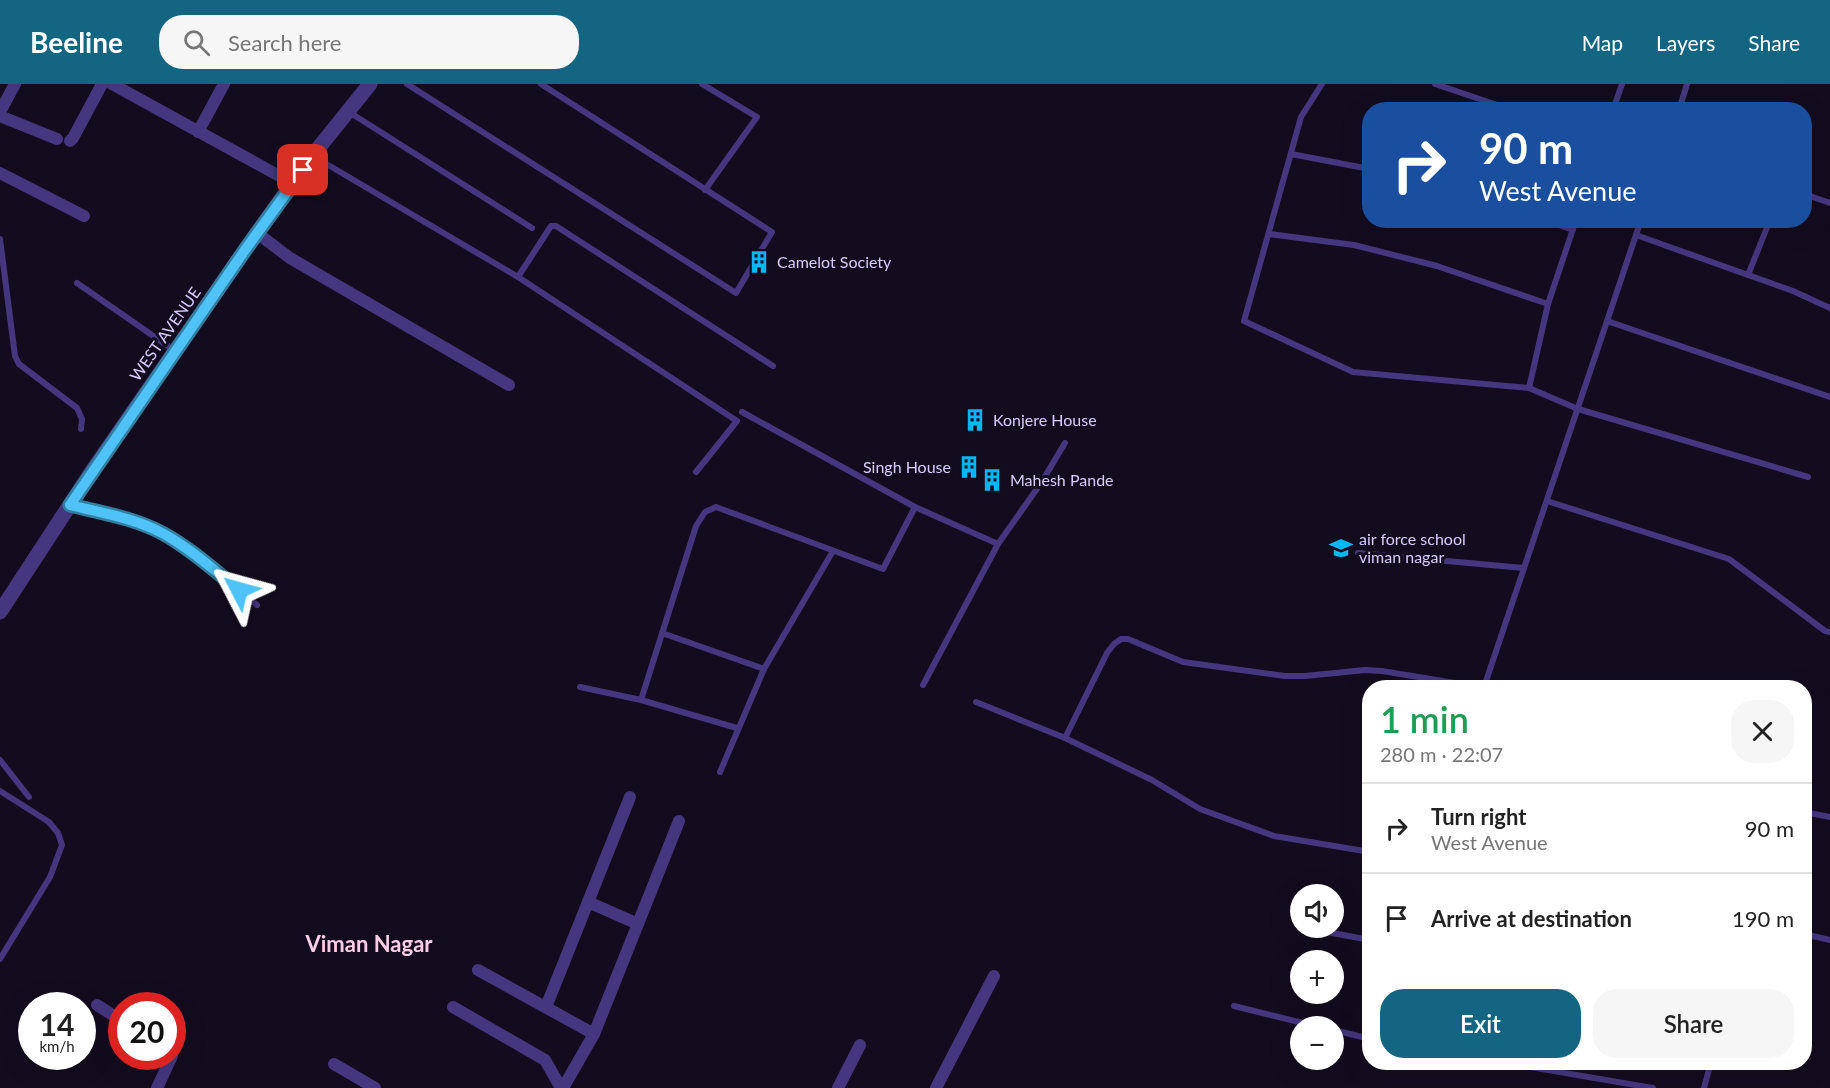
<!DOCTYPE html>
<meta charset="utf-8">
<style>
body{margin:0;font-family:Lato,sans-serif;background:#f6f6f6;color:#222;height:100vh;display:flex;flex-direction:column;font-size:22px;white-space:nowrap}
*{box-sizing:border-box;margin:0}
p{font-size:20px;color:#767676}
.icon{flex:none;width:33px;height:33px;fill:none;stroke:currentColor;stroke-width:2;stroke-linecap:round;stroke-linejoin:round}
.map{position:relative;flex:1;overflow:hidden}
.side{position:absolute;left:1362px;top:596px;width:450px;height:390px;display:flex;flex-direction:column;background:#fff;border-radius:24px;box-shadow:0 6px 24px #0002}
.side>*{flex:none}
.top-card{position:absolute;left:1362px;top:18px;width:450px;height:126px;border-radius:24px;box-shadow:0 6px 24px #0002;background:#1a4fa0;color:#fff;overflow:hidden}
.tools{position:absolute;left:1290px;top:800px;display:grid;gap:12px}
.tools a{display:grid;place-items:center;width:54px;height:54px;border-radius:50%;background:#fff;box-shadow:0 6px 24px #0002;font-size:30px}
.speed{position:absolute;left:18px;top:908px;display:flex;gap:12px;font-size:30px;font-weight:700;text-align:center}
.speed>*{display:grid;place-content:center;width:78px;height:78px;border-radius:50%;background:#fff;box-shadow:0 6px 24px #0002;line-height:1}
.speed small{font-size:15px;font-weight:400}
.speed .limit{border:9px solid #d22;background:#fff;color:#111}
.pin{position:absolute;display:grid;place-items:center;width:51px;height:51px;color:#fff;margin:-26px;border-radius:12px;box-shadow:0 3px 9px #0006}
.me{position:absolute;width:66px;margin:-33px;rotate:309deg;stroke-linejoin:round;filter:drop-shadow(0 0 4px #0008)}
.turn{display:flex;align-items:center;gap:21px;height:126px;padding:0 18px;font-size:27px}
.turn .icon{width:78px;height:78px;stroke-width:2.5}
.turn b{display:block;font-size:42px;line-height:51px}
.round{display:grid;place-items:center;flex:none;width:63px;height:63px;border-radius:24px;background:#f6f6f6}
.overview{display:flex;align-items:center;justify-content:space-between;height:102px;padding:0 18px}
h1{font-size:36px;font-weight:600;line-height:45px;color:#1e9e55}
.primary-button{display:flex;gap:12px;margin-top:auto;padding:12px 18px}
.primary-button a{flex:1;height:69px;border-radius:24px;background:#136581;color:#fff;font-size:24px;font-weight:600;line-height:69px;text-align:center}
.primary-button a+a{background:#f6f6f6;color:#222}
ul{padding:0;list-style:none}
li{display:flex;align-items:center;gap:18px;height:90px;padding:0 18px;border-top:2px solid #e0e0e0}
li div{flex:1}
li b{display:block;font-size:22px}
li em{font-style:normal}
header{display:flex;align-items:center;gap:36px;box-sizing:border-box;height:84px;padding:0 30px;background:#136581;color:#fff}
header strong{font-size:28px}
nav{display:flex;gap:33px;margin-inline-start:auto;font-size:21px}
.search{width:420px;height:54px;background:#f6f6f6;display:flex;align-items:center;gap:15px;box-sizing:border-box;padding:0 21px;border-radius:24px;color:#767676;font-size:22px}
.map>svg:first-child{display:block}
</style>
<header>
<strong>Beeline</strong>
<div class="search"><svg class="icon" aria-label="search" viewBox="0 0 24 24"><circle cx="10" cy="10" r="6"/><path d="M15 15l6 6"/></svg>Search here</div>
<nav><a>Map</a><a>Layers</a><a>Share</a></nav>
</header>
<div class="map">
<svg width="1830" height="1004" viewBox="0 0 1830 1004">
<rect width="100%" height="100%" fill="#130c1f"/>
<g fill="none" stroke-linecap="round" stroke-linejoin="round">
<!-- service -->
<g stroke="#45377f" stroke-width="6">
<path d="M407,0L736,209L772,148L541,0"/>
<path d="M702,0L757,33L705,106"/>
<path d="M1322,0L1301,33L1244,237L1353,288L1529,304L1578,325L1808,393"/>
<path d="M1435,0L1512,26"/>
<path d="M1613,26L1622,0"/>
<path d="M1679,26L1687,0"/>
<path d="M349,28L532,144"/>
<path d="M1291,70L1370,85"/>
<path d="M313,72L518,193L737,337L696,388"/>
<path d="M1804,110L1830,119"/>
<path d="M1545,136L1573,146"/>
<path d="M1269,150L1354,161L1437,182L1548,220"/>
<path d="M1636,151L1793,207L1830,224"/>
<path d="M0,155L15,272L19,280L77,324L82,335L81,345"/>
<path d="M1748,191L1770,136"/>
<path d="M518,193L551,142H556L773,282"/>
<path d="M77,199L175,267"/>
<path d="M1607,237L1830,313"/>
<path d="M1529,304L1548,220L1576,136"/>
<path d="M742,328L915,423L998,460"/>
<path d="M1547,417L1729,475L1825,547L1830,548"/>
<path d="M71,421C102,429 136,434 164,451C198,469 228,497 257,521"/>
<path d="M1358,469L1524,484"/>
<path d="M662,549L764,585"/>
<path d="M923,601L998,460L1041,399L1065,359"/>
<path d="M580,603L641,616L737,644"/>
<path d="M1484,603L1641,136"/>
<path d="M641,616L696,442L705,428L716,423L883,485L915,423"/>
<path d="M976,618L1065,654L1152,696L1200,725L1274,752L1370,768"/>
<path d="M1065,654L1107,569L1114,560L1121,555H1128L1183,578L1285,592H1305L1365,586L1382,587L1479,603"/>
<path d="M0,676L29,713"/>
<path d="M720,688L764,585L833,467"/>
<path d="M0,707L49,738L58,749L62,761L50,793L0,875"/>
<path d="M1804,728L1830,733"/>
<path d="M1327,848L1370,856"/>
<path d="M1804,850L1830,856"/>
<path d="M1234,922L1315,942"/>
<path d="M1334,946L1370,955"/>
<path d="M1500,978L1653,1004"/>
<path d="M1704,1004L1711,978"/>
</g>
<!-- minor -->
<g stroke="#45377f" stroke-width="12">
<path d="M112,0L294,100"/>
<path d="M0,28L15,0"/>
<path d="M0,32L57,55"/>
<path d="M198,48L224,0"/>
<path d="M70,57L73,54L102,0"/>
<path d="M0,89L84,132"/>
<path d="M257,149L290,174L509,301"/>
<path d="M588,818L638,840"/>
<path d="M478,886L594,950L563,1004"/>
<path d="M97,921L122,937"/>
<path d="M453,923L545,976L561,1004"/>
<path d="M546,923L630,713"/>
<path d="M594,950L679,737"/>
<path d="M334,980L375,1004"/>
<path d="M157,1004L172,972"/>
<path d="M838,1004L860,961"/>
<path d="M936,1004L994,892"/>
</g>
<!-- tertiary -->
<path stroke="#45377f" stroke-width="15" d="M0,528L92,387L257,149L312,72L370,0"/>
</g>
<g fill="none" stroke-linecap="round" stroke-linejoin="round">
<!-- route casing -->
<g stroke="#337fa1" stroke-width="15">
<path id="route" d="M239,506C215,487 191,465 164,450C135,434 102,429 70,421L245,166L303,86"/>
</g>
<!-- route -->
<use href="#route" stroke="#4fc3f7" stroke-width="10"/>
</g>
<!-- icons -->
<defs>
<g id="building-bare" transform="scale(1.8)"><path d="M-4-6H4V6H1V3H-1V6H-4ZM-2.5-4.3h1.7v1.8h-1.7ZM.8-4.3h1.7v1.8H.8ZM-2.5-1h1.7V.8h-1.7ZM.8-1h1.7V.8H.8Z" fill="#00b7f6" stroke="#130c1f" stroke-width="2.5" paint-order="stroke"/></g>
<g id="school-bare" transform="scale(1.8)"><path d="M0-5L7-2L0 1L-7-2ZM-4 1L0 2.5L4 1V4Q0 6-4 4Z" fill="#00b7f6" stroke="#130c1f" stroke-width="2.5" paint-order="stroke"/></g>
</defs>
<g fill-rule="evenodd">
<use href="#building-bare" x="759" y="178"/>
<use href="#building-bare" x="975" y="336"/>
<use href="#building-bare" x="969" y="383"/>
<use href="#building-bare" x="992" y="396"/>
<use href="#school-bare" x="1341" y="464"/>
</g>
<g text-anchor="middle" stroke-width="6" stroke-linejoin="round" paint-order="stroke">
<!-- poi labels -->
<g font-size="16" fill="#d9cbff" stroke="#130c1f" text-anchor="start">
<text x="777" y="184">Camelot Society</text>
<text x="993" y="342">Konjere House</text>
<text x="951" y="389" text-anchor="end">Singh House</text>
<text x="1010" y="402">Mahesh Pande</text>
<text x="1359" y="461">air force school<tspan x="1359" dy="18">viman nagar</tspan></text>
</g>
<!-- street labels -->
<g font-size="16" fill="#d9cbff" stroke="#130c1f">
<text transform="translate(165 250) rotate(-55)" y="6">WEST AVENUE</text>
</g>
<!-- district labels -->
<g font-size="22" font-weight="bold" fill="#ffcde5" stroke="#130c1f">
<text x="369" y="868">Viman Nagar</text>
</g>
</g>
</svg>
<div class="tools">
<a><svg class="icon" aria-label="sound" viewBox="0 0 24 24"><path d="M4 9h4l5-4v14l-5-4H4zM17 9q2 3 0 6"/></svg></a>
<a>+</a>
<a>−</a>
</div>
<div class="speed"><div>14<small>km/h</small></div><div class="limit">20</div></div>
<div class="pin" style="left:303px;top:86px;background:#d93025"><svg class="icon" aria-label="arrive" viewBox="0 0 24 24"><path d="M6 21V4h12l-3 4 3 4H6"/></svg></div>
<svg class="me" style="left:239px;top:506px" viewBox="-20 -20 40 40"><path d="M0-17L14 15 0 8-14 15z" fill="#4fc3f7" stroke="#fff" stroke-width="4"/></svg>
<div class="top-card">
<div class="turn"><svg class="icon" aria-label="right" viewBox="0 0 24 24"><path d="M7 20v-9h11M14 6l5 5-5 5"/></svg><div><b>90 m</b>West Avenue</div></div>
</div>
<section class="side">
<div class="overview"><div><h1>1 min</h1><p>280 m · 22:07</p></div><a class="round"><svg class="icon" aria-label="close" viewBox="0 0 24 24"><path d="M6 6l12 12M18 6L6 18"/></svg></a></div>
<ul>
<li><svg class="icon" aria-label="right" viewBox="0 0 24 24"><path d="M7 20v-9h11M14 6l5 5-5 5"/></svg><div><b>Turn right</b><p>West Avenue</p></div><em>90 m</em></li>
<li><svg class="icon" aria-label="arrive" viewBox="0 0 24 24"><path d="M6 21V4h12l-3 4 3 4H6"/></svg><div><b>Arrive at destination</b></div><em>190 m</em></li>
</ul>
<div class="primary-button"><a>Exit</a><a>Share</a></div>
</section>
</div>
